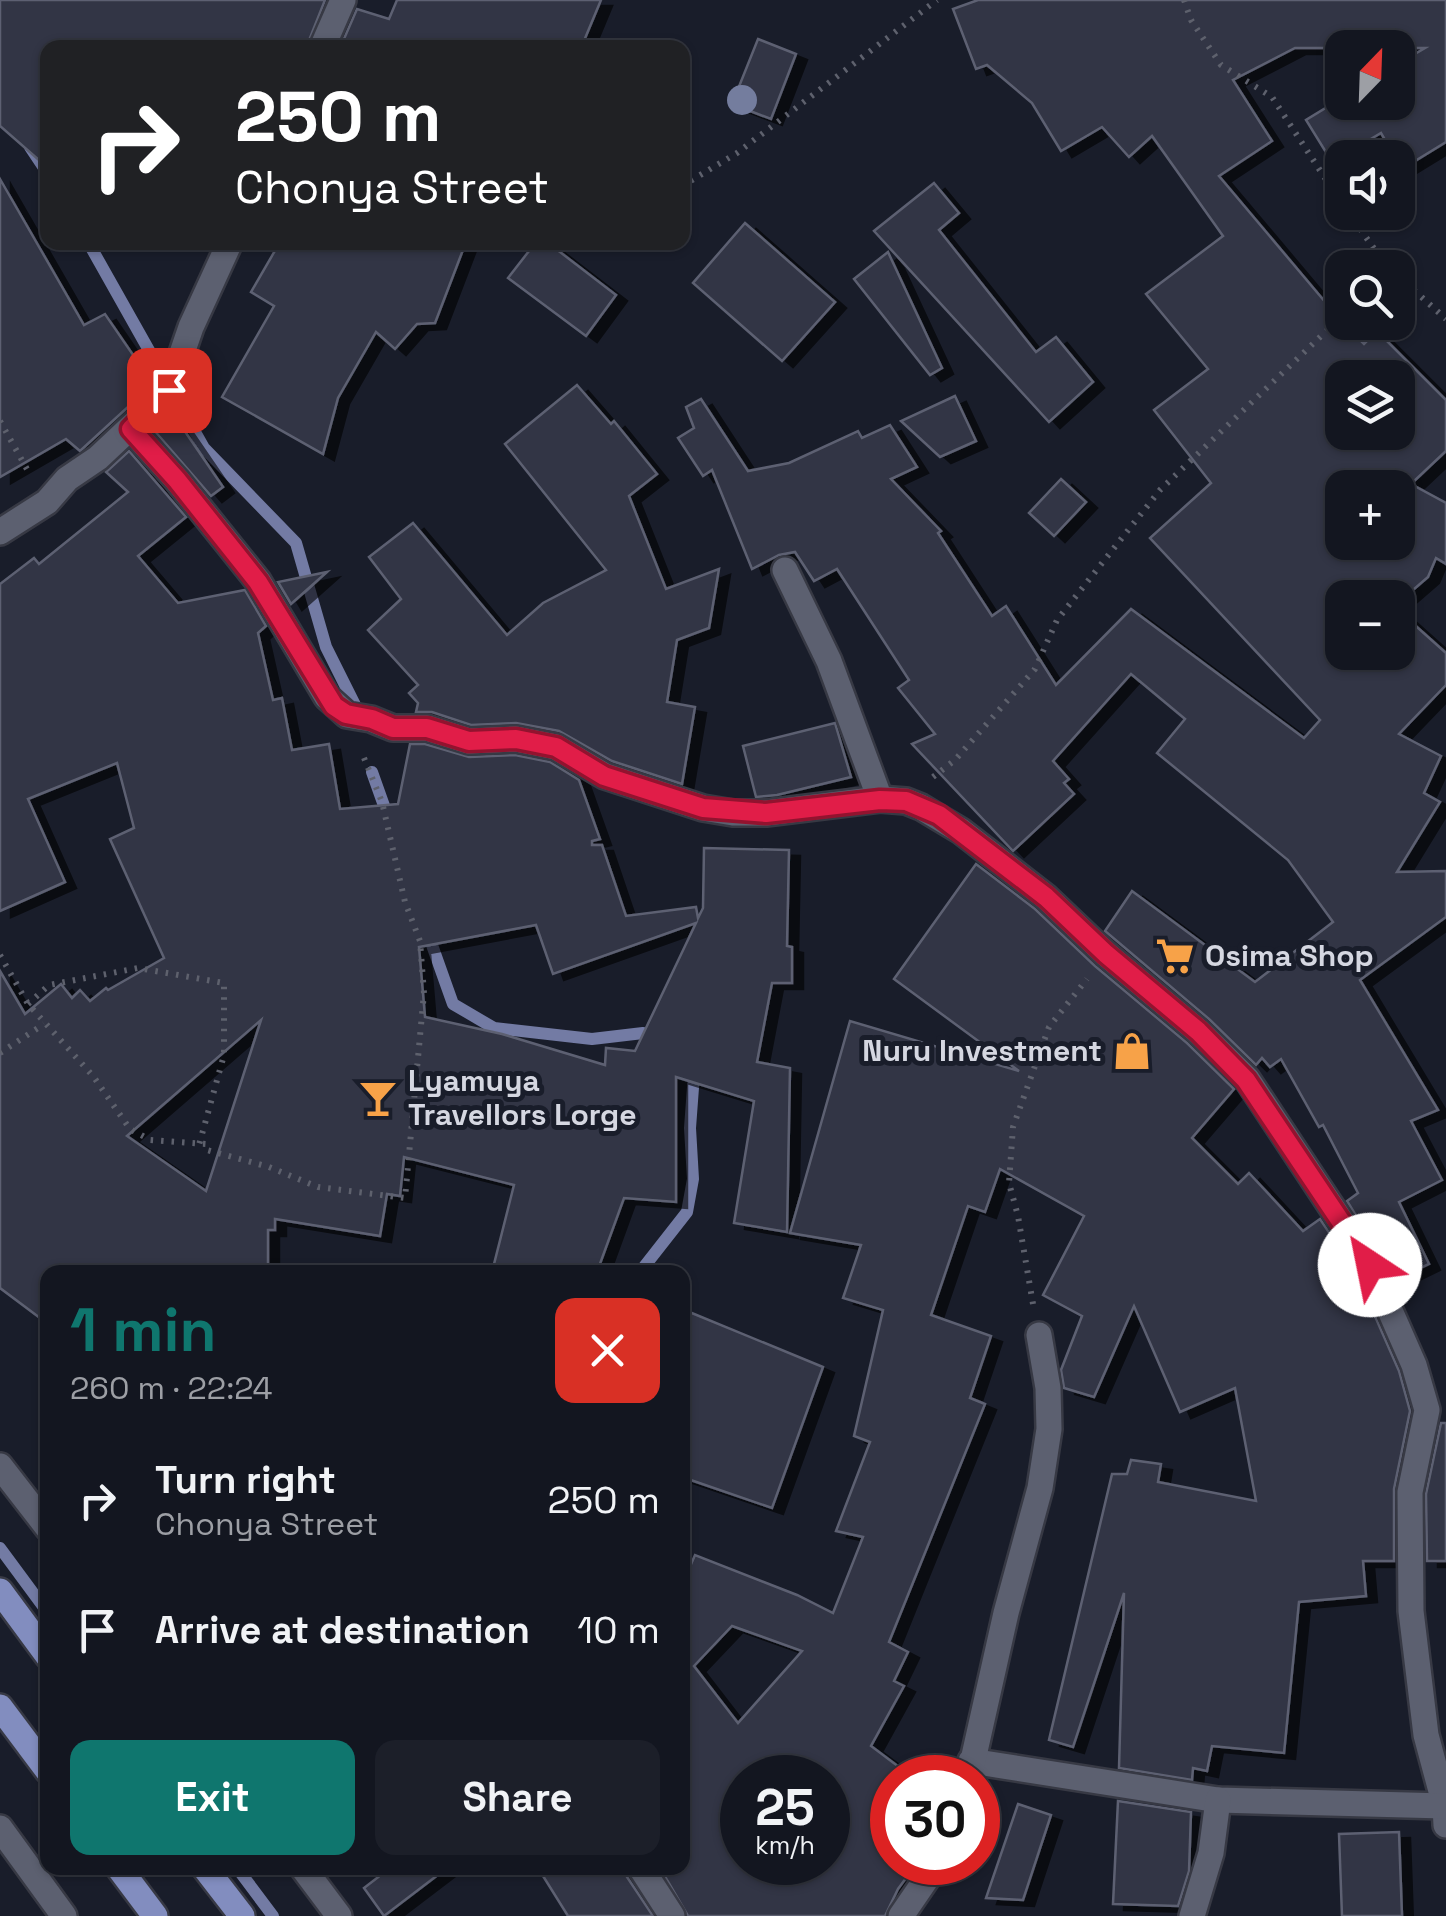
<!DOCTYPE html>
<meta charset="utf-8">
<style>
body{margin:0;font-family:"Space Grotesk",sans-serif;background:#1c1f29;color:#f1f3f6;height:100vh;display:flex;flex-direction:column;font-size:38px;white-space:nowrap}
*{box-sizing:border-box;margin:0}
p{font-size:32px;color:#9d9fa5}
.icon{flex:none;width:55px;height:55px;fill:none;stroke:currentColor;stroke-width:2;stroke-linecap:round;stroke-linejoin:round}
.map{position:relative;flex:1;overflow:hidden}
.drawer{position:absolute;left:40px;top:1265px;width:650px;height:610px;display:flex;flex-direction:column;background:#131620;border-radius:20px;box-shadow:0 2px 8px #0004,0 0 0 2px #32353e}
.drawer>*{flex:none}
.top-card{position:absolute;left:40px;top:40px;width:650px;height:210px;border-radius:20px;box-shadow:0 2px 8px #0004,0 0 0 2px #32353e;background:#202124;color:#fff;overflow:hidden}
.needle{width:65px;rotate:23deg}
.controls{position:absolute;left:1325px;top:30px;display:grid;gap:20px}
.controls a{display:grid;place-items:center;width:90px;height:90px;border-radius:20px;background:#131620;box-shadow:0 2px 8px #0004,0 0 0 2px #32353e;font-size:50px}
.speed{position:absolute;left:720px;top:1755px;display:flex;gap:20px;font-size:50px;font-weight:700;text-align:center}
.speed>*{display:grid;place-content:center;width:130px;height:130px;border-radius:50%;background:#131620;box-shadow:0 2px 8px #0004,0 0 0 2px #32353e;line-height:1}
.speed small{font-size:25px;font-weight:400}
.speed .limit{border:15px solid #d22;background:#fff;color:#111}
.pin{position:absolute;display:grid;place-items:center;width:85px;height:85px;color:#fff;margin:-42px;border-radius:20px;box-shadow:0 5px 15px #0006}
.me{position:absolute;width:110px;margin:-55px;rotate:326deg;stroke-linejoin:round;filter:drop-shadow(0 0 8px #0008)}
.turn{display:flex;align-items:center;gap:35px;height:210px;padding:0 30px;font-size:45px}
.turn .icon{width:130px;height:130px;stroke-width:2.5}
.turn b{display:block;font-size:70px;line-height:85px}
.round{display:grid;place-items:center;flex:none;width:105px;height:105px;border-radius:20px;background:#1c1f29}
.overview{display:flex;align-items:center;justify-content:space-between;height:170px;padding:0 30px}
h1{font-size:60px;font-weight:800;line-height:75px;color:#0f766e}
.cta{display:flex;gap:20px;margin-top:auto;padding:20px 30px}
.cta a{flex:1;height:115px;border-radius:20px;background:#0f766e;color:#fff;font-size:40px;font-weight:800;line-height:115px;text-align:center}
.cta a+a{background:#1c1f29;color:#f1f3f6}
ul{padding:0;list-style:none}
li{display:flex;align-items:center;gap:30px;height:130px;padding:0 30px}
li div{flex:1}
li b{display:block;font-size:38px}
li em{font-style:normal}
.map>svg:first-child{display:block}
</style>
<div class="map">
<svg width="1446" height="1916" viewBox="0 0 1446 1916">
<defs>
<filter id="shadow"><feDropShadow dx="11" dy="6" stdDeviation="0" flood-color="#0009"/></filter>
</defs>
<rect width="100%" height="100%" fill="#191d2a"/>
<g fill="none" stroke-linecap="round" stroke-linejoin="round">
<!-- stream -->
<g stroke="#737ba4" stroke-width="12">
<path d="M30,147L48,174"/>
<path d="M88,242L204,448L296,543L326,647L359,713"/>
<path d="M372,772L388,817"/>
<path d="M427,931L453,1004L494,1028L592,1039L643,1033L655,1041"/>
<path d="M640,1272L687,1212L693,1179L690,1128L694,1074L689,1069"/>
<path d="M0,1548L48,1613"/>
<path d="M237,1868L273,1916"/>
</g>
</g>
<!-- building -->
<g fill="#323544" stroke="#5d6172" stroke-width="2.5" fill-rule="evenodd" filter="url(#shadow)">
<path d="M0,0H325L306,48H48V168L0,126Z"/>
<path d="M397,0H601L581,48H340L357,9L389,19Z"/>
<path d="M978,0H1446V142L1402,169L1381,133L1332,162L1306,120L1342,98V102H1398V64L1425,48H1295L1233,80L1272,141L1219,176L1342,322L1364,344L1377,331L1446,400V451L1411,484L1446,503V564L1436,558L1428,577L1398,603V598H1342V652H1398V610L1446,653V685L1399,734L1441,756L1424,793L1440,802L1397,872L1446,871V917L1360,980L1438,1110L1411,1121L1442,1180L1399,1202L1429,1264L1402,1277L1397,1268L1391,1272L1347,1201L1358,1193L1323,1125L1319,1127L1281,1059L1270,1067L1262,1058L1256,1065L1209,1019L1105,931L1132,891L1255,982L1333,922L1288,860L1157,753L1185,719L1131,674L1053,761L1069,779L1064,783L1074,794L1013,851L912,744L935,734L898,688L909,680L837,569L814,581L795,552L779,555L752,569L712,470L703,476L678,438L694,428L686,407L701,399L748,471L789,463L858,431L862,438L890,425L917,467L891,479L941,531L938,533L992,616L1006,606L1056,685L1131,609L1304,738L1320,720L1150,538L1211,483L1154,410L1208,369L1146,294L1223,236L1152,136L1129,157L1102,127L1061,151L1032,103L987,65L976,69L953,9ZM1342,378H1398V432H1342ZM1342,488H1398V542H1342Z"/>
<path d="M758,39L796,54L771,119L732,104Z"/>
<path d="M0,179L84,325L105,314L153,384L80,451L66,439L0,477Z"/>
<path d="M934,183L959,213L939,230L1036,352L1056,337L1093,382L1049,422L874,231Z"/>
<path d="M745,223L835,302L782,361L693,283Z"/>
<path d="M280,242H466L435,323L417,324L395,349L376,332L338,398L323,454L222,397L274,306L251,292Z"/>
<path d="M536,242H547L616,295L586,336L508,278Z"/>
<path d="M888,252L942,368L930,375L854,279Z"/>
<path d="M577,385L611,424L614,421L657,474L629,496L666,589L719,569L709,628L677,640L667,702L695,707L682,784L612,761L559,731L516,723L471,725L432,712H416L418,703L409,693L418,685L368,630L401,599L369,557L413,523L507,635L543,603L606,570L505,444Z"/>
<path d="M955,396L976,441L940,457L901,421Z"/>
<path d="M171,411L223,487L211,496L153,429Z"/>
<path d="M129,451L186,517L138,556L178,603L245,590L266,626L258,633L273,700L282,698L292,750L329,744L340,809L398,804L410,744H425L469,757L515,755L550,762L579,780L600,839L592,841V845H602L626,916L696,907L698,918L703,908L704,848L789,850L787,946L792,947V983H772L757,1062L790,1068L787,1232L734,1223L754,1101L676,1077V1202L624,1198L597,1272H492L514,1185L404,1157L400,1196L387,1194L380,1236L275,1219V1230H268V1272H48V1324L0,1288V971L25,1014L61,984L72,998L80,990L90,1001L106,988L108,990L164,958L110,839L134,828L117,763L28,799L65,882L0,911V584L34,558L39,564L128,492L106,472ZM696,923L635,1051L606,1048L605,1065L502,1034L425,1017L419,947L536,925L553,974ZM261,1020L206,1191L127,1136Z"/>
<path d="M1061,479L1086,502L1054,536L1029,513Z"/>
<path d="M327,572L291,604L278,582Z"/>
<path d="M835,723L851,777L777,795L756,797L743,746Z"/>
<path d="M976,864L1035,909L1095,966L1187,1043L1234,1089L1192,1138L1238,1184L1249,1173L1303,1231L1320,1219L1356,1273L1399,1371L1410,1411L1394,1489V1561H1363L1366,1596L1299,1602L1284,1753L1212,1746L1207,1771L1193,1768L1192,1780L1119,1768L1124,1593L1073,1747L1049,1740L1112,1474H1127L1131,1460L1161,1464L1158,1482L1256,1501L1235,1388L1180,1412L1134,1306L1094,1397L1064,1388L1061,1370L1082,1316L1043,1295L1084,1216L1000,1169L985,1212L968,1206L931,1315L991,1336L970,1398L985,1404L889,1642L908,1652L894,1681L904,1686L871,1746L899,1767L873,1802L892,1820V1862H918L898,1889L885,1916H688L660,1868H682V1585L695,1555L797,1595L833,1613L863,1537L836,1531L870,1442L854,1436L883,1310L843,1298L861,1245L790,1233L850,1021L1019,1071L894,979ZM732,1626L802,1651L738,1723L694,1666ZM742,1778H828V1862H742Z"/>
<path d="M682,1309L823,1367L772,1508L682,1477Z"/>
<path d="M1441,1423H1446V1561H1427L1426,1494Z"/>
<path d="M1118,1801L1191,1812L1189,1871L1178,1906L1113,1904Z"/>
<path d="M1018,1804L1051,1815L1023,1900L986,1898Z"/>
<path d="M1399,1832L1402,1916H1342L1339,1834Z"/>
<path d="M390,1868H447L384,1916L364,1888Z"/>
<path d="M538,1868H625L627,1877L653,1916H568Z"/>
</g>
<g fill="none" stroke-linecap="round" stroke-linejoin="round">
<!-- minor casing -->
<g stroke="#373944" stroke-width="30">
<g id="minor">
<path d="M322,48L343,0"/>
<path d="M131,429L177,480L258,581L327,697L347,715L371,719L393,728H427L469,741L516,739L556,747L605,776L703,808L733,813H766L880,799L906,801L921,807L961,831L1046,897L1106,954L1198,1031L1247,1079L1370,1265L1414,1365L1427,1410L1410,1492L1411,1611L1426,1735L1445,1806L1446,1825"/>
<path d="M0,532L47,502L67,479L98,458L169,391L191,327L230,242"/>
<path d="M785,570L829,661L880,799"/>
<path d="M0,1466L48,1528"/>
<path d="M971,1761L1218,1800L1445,1806"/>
<path d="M969,1778L1006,1613L1040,1488L1049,1429L1048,1388L1039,1335"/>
<path d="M0,1828L64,1916"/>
<path d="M303,1868L339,1916"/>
<path d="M641,1868L672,1916"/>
<path d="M901,1916L938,1862"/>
<path d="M1192,1916L1211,1853L1218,1800"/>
</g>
</g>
<!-- primary casing -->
<g stroke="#373944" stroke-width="30">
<g id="primary">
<path d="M0,1591L48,1656"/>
<path d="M0,1707L48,1771"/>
<path d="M119,1868L155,1916"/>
<path d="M205,1868L242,1916"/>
</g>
</g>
<!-- path -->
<g stroke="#5e616d" stroke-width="6" stroke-dasharray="2.5 8" stroke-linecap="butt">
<path d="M1184,0L1191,20L1221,65L1272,97L1342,204"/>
<path d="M682,186L737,153L937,0"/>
<path d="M1348,212L1388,268"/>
<path d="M1398,276L1446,319"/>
<path d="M0,421L28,471"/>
<path d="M933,777L955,760L1035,669L1057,620L1160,490L1342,316"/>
<path d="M0,955L28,1004L93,1076L130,1129L150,1140L206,1144L207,1150L269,1167L318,1187L405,1198L424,993L420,941L405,902L382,802L362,753"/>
<path d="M28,1004L49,985L138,968L224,983V1055L199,1145"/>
<path d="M0,1053L44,1024"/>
<path d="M1033,1304L1018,1216L1009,1183L1013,1127L1049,1027L1087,979"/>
</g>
<!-- minor -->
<use href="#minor" stroke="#5c6070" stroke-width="25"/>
<!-- primary -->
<use href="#primary" stroke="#828dbf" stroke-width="25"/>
</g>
<!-- trees -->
<circle fill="#747d9e" cx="742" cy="100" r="15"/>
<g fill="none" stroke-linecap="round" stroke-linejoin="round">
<!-- route casing -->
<g stroke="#92132f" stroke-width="25">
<path id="route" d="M169,390L131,429L177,480L258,582L334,706L346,714L372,719L393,728H427L469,741L516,739L556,747L604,776L703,808L766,813L880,800L906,801L939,815L1046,897L1106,954L1198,1031L1246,1080L1370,1265"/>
</g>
<!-- route -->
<use href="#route" stroke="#e11d48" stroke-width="18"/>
</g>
<!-- icons -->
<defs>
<g id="supermarket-bare" transform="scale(3)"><path d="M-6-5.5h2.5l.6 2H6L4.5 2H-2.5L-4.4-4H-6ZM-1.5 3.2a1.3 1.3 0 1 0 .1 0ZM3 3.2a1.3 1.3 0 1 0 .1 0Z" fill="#f7a248" stroke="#191d2a" stroke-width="2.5" paint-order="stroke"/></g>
<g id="shop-bare" transform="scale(3)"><path d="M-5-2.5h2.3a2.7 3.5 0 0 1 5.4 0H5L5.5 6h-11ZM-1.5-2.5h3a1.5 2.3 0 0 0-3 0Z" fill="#f7a248" stroke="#191d2a" stroke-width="2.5" paint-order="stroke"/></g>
<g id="bar-bare" transform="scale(3)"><path d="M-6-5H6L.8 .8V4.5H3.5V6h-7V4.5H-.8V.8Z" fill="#f7a248" stroke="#191d2a" stroke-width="2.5" paint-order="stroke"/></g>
</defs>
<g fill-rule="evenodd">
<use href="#supermarket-bare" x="1175" y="956"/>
<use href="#shop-bare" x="1132" y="1051"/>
<use href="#bar-bare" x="378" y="1098"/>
</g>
<g text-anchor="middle" stroke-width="10" stroke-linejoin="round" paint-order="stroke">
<!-- poi labels -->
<g font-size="30" font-weight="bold" fill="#d5d7e1" stroke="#191d2a" text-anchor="start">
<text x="1205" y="966">Osima Shop</text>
<text x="1102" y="1061" text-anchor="end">Nuru Investment</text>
<text x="408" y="1091">Lyamuya<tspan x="408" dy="34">Travellors Lorge</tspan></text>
</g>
</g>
</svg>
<div class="controls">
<a><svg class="needle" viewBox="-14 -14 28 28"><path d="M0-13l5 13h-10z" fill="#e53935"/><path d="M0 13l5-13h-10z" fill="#9d9fa5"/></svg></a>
<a><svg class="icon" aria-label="sound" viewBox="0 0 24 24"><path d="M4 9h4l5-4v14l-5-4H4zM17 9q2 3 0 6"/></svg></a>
<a><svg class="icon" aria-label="search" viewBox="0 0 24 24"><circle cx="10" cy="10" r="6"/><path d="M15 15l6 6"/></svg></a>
<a><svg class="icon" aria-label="layers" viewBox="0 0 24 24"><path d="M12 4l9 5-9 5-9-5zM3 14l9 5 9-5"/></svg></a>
<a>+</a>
<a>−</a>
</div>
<div class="speed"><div>25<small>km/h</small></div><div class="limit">30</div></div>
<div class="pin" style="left:169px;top:390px;background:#d93025"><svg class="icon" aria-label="arrive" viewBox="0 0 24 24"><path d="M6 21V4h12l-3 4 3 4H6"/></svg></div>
<svg class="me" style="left:1370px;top:1265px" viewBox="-20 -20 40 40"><circle r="19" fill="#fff"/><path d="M0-13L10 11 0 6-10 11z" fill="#e11d48"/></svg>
<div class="top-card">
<div class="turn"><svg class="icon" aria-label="right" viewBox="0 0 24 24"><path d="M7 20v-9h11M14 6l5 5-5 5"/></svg><div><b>250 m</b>Chonya Street</div></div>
</div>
<section class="drawer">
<div class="overview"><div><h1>1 min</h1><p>260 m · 22:24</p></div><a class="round" style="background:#d93025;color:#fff"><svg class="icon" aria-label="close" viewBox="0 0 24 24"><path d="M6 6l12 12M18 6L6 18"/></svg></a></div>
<ul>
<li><svg class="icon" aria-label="right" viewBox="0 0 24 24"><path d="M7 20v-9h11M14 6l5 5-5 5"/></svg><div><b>Turn right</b><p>Chonya Street</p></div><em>250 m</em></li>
<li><svg class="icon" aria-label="arrive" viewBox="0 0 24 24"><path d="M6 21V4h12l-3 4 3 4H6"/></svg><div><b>Arrive at destination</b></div><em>10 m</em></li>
</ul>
<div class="cta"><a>Exit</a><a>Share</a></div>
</section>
</div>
